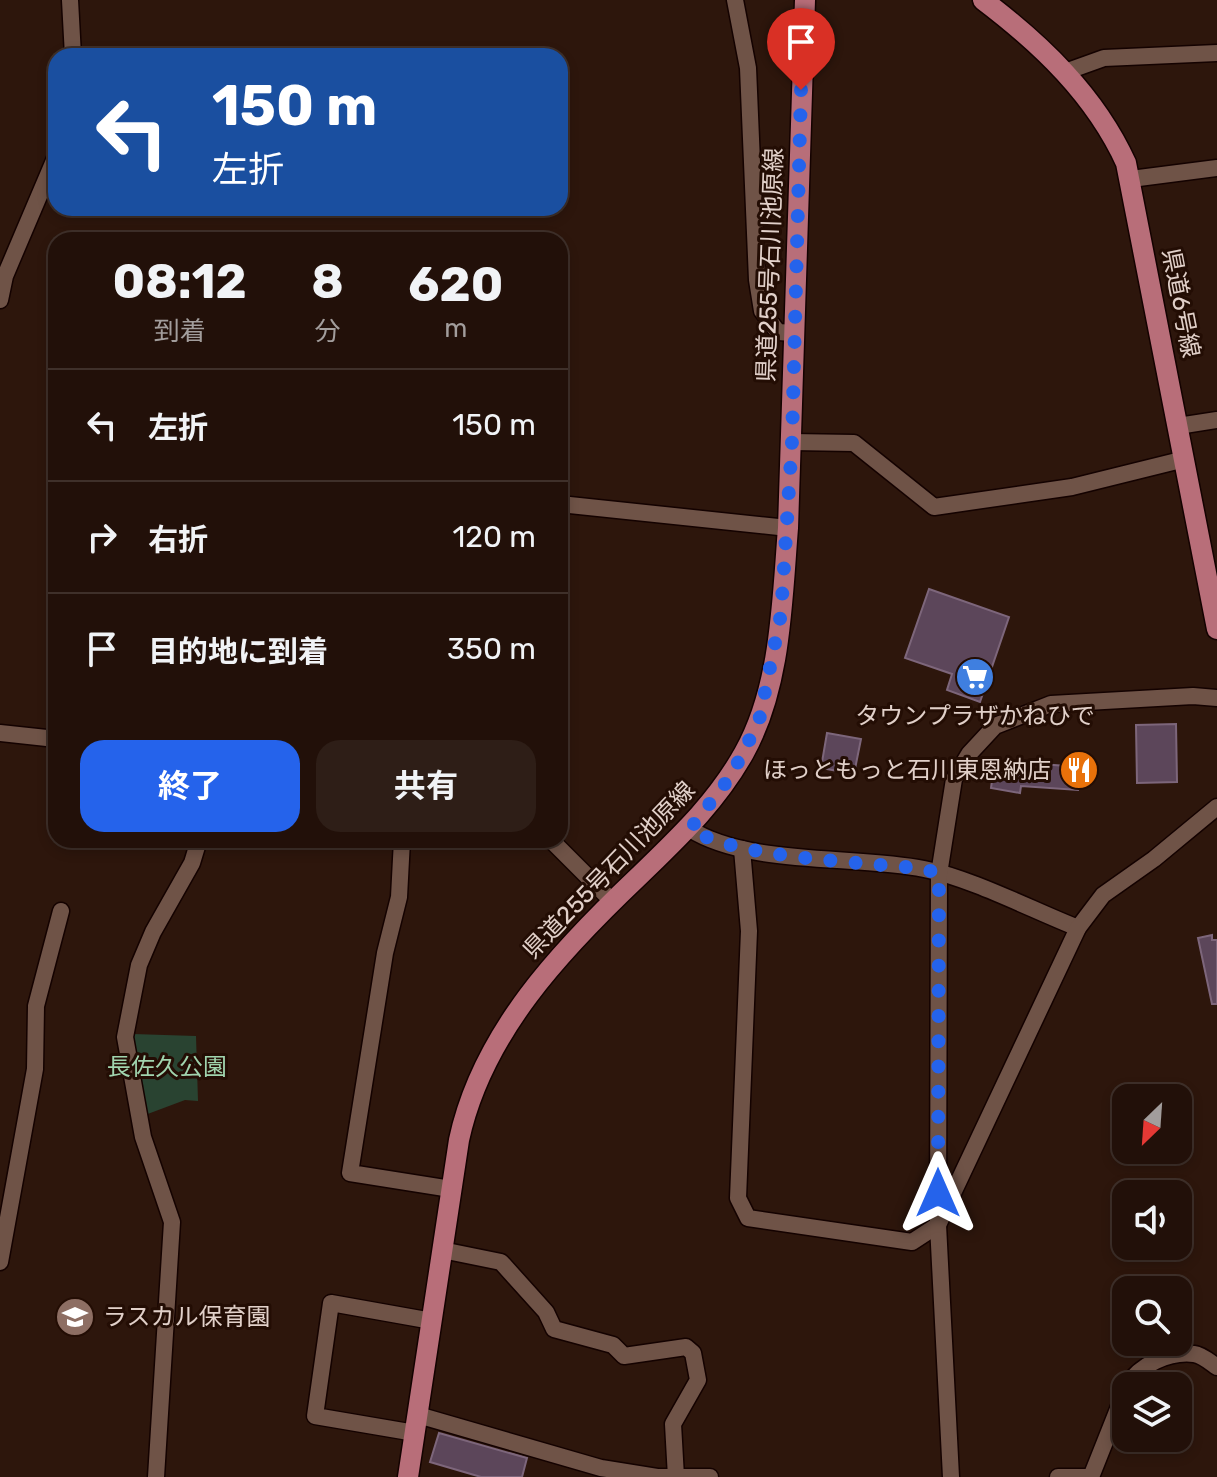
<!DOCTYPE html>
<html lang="ja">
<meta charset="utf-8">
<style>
body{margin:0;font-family:Rubik,"Noto Sans JP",sans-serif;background:#2e1e17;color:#f1f3f6;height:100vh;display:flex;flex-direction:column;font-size:30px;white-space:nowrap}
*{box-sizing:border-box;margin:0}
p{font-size:26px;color:#a29d9c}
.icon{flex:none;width:44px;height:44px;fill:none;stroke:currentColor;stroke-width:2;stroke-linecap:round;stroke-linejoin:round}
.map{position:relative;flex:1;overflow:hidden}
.sheet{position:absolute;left:48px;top:232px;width:520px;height:616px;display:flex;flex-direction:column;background:#221009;border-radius:24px;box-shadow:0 4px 12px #0003,0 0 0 2px #3f302a}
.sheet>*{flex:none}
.banner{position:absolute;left:48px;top:48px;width:520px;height:168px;border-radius:24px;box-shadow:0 4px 12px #0003,0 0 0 2px #3f302a;background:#1a4fa0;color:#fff;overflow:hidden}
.needle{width:52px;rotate:205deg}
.fabs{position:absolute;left:1112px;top:1084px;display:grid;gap:16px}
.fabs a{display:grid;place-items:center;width:80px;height:80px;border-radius:16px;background:#221009;box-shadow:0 4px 12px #0003,0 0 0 2px #3f302a;font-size:40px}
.pin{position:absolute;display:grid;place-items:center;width:68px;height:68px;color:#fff;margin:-82px -34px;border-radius:50% 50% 50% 0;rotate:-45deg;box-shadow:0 0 8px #0007}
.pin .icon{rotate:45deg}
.me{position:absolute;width:88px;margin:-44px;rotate:0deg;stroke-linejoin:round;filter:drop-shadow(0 0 6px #0008)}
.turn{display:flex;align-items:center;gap:28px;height:168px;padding:0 32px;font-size:36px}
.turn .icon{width:104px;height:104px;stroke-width:2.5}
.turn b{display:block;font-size:56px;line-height:68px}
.eta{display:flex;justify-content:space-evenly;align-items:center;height:136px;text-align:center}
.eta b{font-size:48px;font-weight:700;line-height:56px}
.button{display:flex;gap:16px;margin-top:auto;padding:16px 32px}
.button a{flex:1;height:92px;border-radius:24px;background:#2563eb;color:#fff;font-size:32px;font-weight:700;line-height:92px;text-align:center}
.button a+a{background:#2e1e17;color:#f1f3f6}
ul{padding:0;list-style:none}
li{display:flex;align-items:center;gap:24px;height:112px;padding:0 32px;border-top:2px solid #3f302a}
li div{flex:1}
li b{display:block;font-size:30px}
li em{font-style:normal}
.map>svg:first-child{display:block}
</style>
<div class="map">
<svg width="1217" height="1477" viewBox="0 0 1217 1477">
<rect width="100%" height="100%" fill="#2d160c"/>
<!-- green -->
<path fill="#294331" d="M133,1034L196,1036L198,1101L185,1100L145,1115Z"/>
<!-- building -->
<g fill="#5c465a" stroke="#7d667b" stroke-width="2">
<path d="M929,589L1009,617L980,702L947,690L952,674L905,658Z"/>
<path d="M1176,724L1177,782L1137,783L1136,725Z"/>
<path d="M827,733L861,739L854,774L821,768Z"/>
<path d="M1041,764L1079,767L1078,790L1021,786L1020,793L991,788L994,766L1040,773Z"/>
<path d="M1212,935V940H1217V1004H1212L1198,938Z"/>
<path d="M439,1433L527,1458L522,1477H481L430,1462Z"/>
</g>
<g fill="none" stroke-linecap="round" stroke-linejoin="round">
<!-- minor casing -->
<g stroke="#140200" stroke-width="19">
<g id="minor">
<path d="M70,0L73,56"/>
<path d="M735,0L748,68L757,280L762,311L778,332L794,333"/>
<path d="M1065,72L1104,58L1217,53"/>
<path d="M1131,179L1217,168"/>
<path d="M0,300L5,276L56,156"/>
<path d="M1178,426L1217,420"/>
<path d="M792,442L854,443L934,507L1072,487L1185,459"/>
<path d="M560,504L788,528"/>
<path d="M0,733L56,739"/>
<path d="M690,829C748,866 856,855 924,869C971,878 1032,910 1078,928"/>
<path d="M402,840L399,897L385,953L350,1173L451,1189"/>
<path d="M551,840L613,902"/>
<path d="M742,849L749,931L738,1198L748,1218L912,1242L938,1225L1078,928L1103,895L1154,859L1217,807"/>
<path d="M442,1250L501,1262L546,1312L554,1329L613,1345L624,1356L686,1347L693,1353L698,1380L673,1424L676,1477"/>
<path d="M0,1262L35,1069L36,1006L61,911"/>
<path d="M1127,1386C1139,1365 1169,1351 1194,1354C1202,1355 1210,1362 1217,1367"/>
<path d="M418,1415L601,1468L657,1477H710"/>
<path d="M415,1433L315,1416L331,1303L432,1321"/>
<path d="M156,1477L172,1222L143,1137L125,1037L139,965L153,932L192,863L199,840"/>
<path d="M951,1477L938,1225L939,874L954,779L969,754L995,726L1051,704L1193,696L1217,698"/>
<path d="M1058,1477H1091L1126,1389"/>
</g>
</g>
<!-- major casing -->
<g stroke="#140200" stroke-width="23">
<g id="major">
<path d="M983,0C1041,44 1095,95 1126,163L1217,629"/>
<path d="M408,1477L459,1140C482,1033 561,950 638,877C678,838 716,803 744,753C781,687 782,602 788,528L805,0"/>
</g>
</g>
<!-- minor -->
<use href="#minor" stroke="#6f5347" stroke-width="16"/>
<!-- major -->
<use href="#major" stroke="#b86e79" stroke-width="20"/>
</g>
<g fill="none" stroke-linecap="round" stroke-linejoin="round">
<!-- route -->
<path stroke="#2563eb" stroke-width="14" stroke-dasharray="0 25.2" d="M801,90L792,442L781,614L759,721L731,776L690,829C738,859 865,862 925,869L939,874L938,1193"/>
</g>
<!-- icons -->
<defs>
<g id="supermarket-disc" transform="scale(2)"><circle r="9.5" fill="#3f7fe0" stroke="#230d04"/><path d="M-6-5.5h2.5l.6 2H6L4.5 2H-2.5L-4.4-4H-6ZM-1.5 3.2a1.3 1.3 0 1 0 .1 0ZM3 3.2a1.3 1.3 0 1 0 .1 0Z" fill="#fff"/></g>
<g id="restaurant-disc" transform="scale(2)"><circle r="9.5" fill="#e8710a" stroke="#230d04"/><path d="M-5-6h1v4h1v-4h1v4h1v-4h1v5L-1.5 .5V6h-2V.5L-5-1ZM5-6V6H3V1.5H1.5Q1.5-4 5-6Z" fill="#fff"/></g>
<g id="school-disc" transform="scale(2)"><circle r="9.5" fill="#8d6e63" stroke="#230d04"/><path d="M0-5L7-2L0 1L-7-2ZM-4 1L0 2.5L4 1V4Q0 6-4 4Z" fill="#fff"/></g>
</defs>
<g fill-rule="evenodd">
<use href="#supermarket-disc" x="975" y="677"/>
<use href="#restaurant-disc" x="1079" y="770"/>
<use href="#school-disc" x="75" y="1317"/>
</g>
<g text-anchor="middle" stroke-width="6" stroke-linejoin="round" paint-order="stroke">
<!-- street labels -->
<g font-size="24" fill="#e1d0c9" stroke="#230d04">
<text transform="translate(770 265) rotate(-88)" y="8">県道255号石川池原線</text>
<text transform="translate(1181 303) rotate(79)" y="8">県道6号線</text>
<text transform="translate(609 870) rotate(-46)" y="8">県道255号石川池原線</text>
</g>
<!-- poi labels -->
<g font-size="24" fill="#e1d0c9" stroke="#230d04">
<text x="975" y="724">タウンプラザかねひで</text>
<text x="1051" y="778" text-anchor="end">ほっともっと石川東恩納店</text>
<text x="103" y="1325" text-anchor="start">ラスカル保育園</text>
</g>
<!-- park labels -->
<g font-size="24" fill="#a0d4ae" stroke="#230d04">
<text x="167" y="1075">長佐久公園</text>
</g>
</g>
</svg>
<div class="fabs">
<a><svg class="needle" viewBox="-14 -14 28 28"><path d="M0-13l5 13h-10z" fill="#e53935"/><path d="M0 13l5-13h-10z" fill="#a29d9c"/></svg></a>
<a><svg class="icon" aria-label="sound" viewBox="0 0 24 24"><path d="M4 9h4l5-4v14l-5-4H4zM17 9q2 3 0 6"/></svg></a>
<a><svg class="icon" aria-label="search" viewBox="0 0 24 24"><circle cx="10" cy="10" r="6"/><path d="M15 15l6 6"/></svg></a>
<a><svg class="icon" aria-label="layers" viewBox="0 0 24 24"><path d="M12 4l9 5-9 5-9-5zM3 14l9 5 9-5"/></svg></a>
</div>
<div class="pin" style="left:801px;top:90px;background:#d93025"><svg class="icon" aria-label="arrive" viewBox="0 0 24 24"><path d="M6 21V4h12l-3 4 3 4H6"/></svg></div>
<svg class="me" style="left:938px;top:1193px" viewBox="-20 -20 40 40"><path d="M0-17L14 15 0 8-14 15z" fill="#2563eb" stroke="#fff" stroke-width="4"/></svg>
<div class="banner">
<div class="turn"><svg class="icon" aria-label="left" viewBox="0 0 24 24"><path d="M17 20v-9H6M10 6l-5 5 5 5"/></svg><div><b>150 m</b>左折</div></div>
</div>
<section class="sheet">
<div class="eta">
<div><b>08:12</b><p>到着</p></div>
<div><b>8</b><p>分</p></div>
<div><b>620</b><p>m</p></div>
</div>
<ul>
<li><svg class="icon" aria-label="left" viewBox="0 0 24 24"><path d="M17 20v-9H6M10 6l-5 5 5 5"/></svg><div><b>左折</b></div><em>150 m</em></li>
<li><svg class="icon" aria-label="right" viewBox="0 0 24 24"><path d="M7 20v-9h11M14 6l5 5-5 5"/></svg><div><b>右折</b></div><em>120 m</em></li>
<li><svg class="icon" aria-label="arrive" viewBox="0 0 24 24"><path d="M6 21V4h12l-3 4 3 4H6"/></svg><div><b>目的地に到着</b></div><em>350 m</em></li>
</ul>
<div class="button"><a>終了</a><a>共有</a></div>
</section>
</div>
